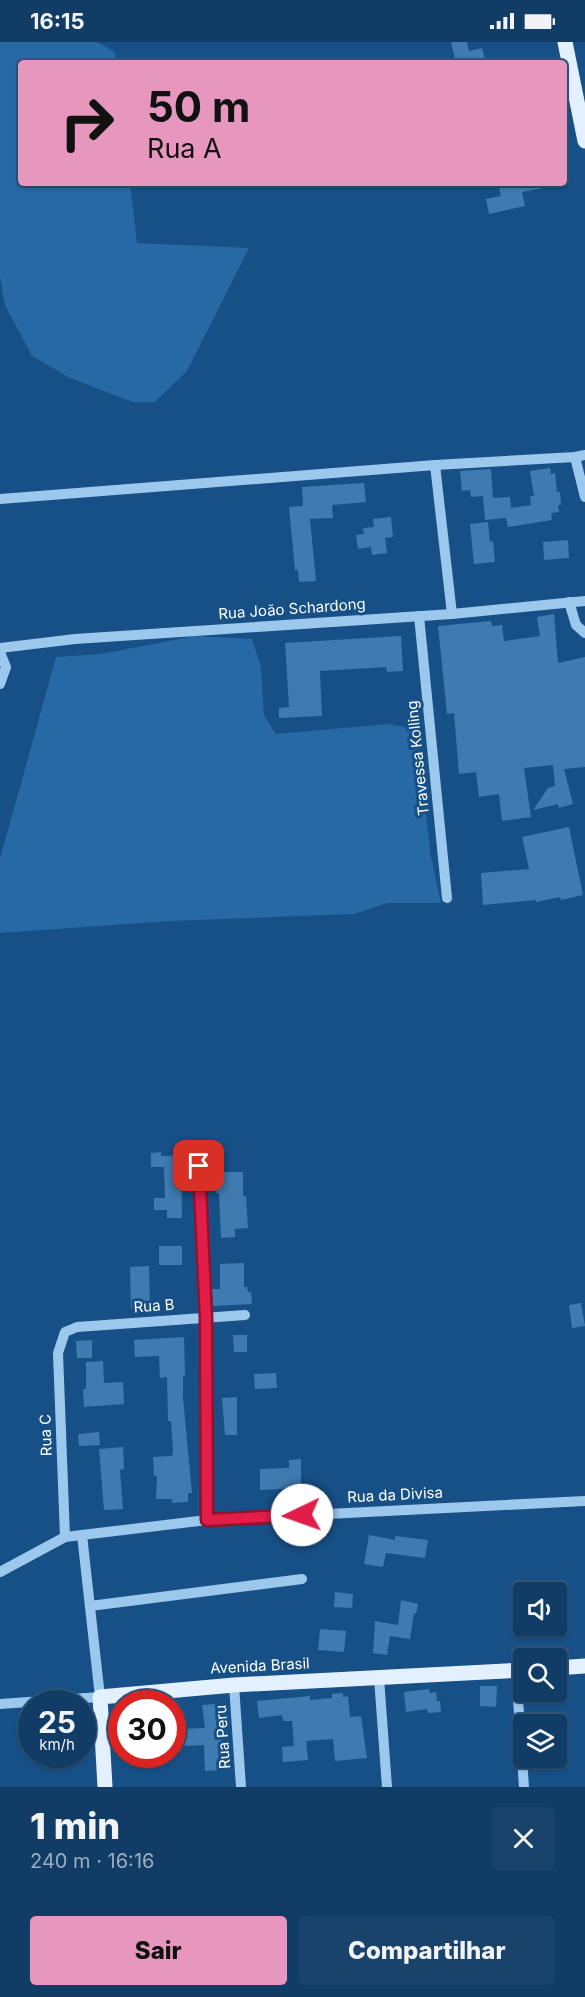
<!DOCTYPE html>
<html lang="pt">
<meta charset="utf-8">
<style>
body{margin:0;font-family:Inter,sans-serif;background:#19436b;color:#f1f3f6;height:100vh;display:flex;flex-direction:column;font-size:22px;white-space:nowrap}
*{box-sizing:border-box;margin:0}
p{font-size:20px;color:#9cadbf}
.icon{flex:none;width:33px;height:33px;fill:none;stroke:currentColor;stroke-width:2;stroke-linecap:round;stroke-linejoin:round}
.map{position:relative;height:1745px;overflow:hidden}
.sheet{display:flex;flex-direction:column;background:#103c65;flex:1}
.sheet>*{flex:none}
.top-card{position:absolute;left:18px;top:18px;width:549px;height:126px;border-radius:6px;box-shadow:0 2px 4px #0004,0 0 0 2px #305679;background:#e797bd;color:#111;overflow:hidden}
.tools{position:absolute;left:513px;top:1540px;display:grid;gap:12px}
.tools a{display:grid;place-items:center;width:54px;height:54px;border-radius:6px;background:#103c65;box-shadow:0 2px 4px #0004,0 0 0 2px #305679;font-size:30px}
.speed{position:absolute;left:18px;top:1648px;display:flex;gap:12px;font-size:30px;font-weight:700;text-align:center}
.speed>*{display:grid;place-content:center;width:78px;height:78px;border-radius:50%;background:#103c65;box-shadow:0 2px 4px #0004,0 0 0 2px #305679;line-height:1}
.speed small{font-size:15px;font-weight:400}
.speed .limit{border:9px solid #d22;background:#fff;color:#111}
.pin{position:absolute;display:grid;place-items:center;width:51px;height:51px;color:#fff;margin:-26px;border-radius:12px;box-shadow:0 3px 9px #0006}
.me{position:absolute;width:66px;margin:-33px;rotate:267deg;stroke-linejoin:round;filter:drop-shadow(0 0 4px #0008)}
.turn{display:flex;align-items:center;gap:21px;height:126px;padding:0 30px;font-size:27px}
.turn .icon{width:78px;height:78px;stroke-width:2.5}
.turn b{display:block;font-size:42px;line-height:51px}
.round{display:grid;place-items:center;flex:none;width:63px;height:63px;border-radius:6px;background:#19436b}
.headline{display:flex;align-items:center;justify-content:space-between;height:102px;padding:0 30px}
h1{font-size:36px;font-weight:800;line-height:45px}
.button{display:flex;gap:12px;margin-top:auto;padding:12px 30px}
.button a{flex:1;height:69px;border-radius:6px;background:#e797bd;color:#111;font-size:24px;font-weight:800;line-height:69px;text-align:center}
.button a+a{background:#19436b;color:#f1f3f6}
.status{display:flex;justify-content:space-between;align-items:center;height:42px;padding:0 30px;background:#103c65;direction:ltr}
.status svg{height:16px;fill:currentColor}
.map>svg:first-child{display:block}
</style>
<div class="status"><b>16:15</b><svg viewBox="0 0 49 12"><path d="M0 12V9h3v3zM5 12V6h3v6zM10 12V3h3v9zM15 12V0h3v12zM26 1h20v11H26zM47 4h2v5h-2z"/></svg></div>
<div class="map">
<svg width="585" height="1745" viewBox="0 0 585 1745">
<rect width="100%" height="100%" fill="#165087"/>
<!-- green -->
<g fill="#2669a4">
<path d="M0,0H97L115,10L116,21H21V141H130L137,201L249,206L187,329L155,360H133L70,336L32,314L5,263L0,235Z"/>
<path d="M195,594L252,597L261,625L264,674L276,692L388,682L416,687L431,815L441,861H388L354,872L170,879L0,891V817L56,615L101,612Z"/>
</g>
<!-- building -->
<g fill="#3f7bb1">
<path d="M451,0H467L469,9L482,6L486,21H456Z"/>
<path d="M519,141H544V146L522,150L525,164L489,172L486,157L501,154L499,145Z"/>
<path d="M550,426L551,432L555,431L557,450H560L561,463H558L559,470L551,471L552,478L508,485L506,476L485,478L483,454L471,455L470,448L462,449L460,429L491,427L493,456L510,455L511,466L531,463L530,454H534L530,429Z"/>
<path d="M364,441L366,460L332,463L333,476L310,477L316,539L299,540L298,528H295L289,465L303,464L302,445Z"/>
<path d="M391,475L393,495L385,496L387,511L372,513L371,505L358,507L356,493L364,492L363,486L374,485L373,477Z"/>
<path d="M488,480L490,500L493,499L495,520L474,522L470,482Z"/>
<path d="M568,498L569,516L544,518L543,500Z"/>
<path d="M554,572L558,621L585,615V725L564,727L573,762L559,766L558,762L533,768L548,746L555,744L553,723L524,726L531,775L502,779L499,752L479,755L476,730L459,732L454,671L447,672L438,584L491,579L492,584L502,583L504,599L540,594L537,575Z"/>
<path d="M401,594L403,629L387,630L386,625L320,629L322,674L279,676V666L289,665L285,601Z"/>
<path d="M569,785L583,853L561,858L560,855L536,860V858L483,863L481,831L529,827L522,795Z"/>
<path d="M161,1110V1114L181,1113L182,1176H167V1168H154V1156H165L164,1125H151V1111Z"/>
<path d="M216,1130H243V1154H246L248,1186L235,1187V1195L221,1196L219,1151H216Z"/>
<rect x="159" y="1204" width="23" height="19"/>
<path d="M244,1221V1245H247L248,1250H251L252,1262L213,1264L212,1247H220V1222Z"/>
<path d="M149,1224L150,1266L131,1267L130,1225Z"/>
<path d="M581,1261L585,1284L572,1286L569,1263Z"/>
<path d="M233,1293H247V1310H234Z"/>
<path d="M184,1295L185,1334H183V1356L192,1451H188V1460L172,1461V1457H156L157,1434H154L153,1415L172,1414L173,1409L171,1379H168L167,1335L160,1336L159,1314L135,1315L134,1298Z"/>
<path d="M92,1298V1316H77L76,1299Z"/>
<path d="M103,1319L104,1341L123,1340L124,1362L84,1365L83,1347H86V1320Z"/>
<path d="M276,1331L277,1346L255,1347L254,1332Z"/>
<path d="M237,1355V1393H225L222,1356Z"/>
<path d="M99,1390L100,1403L79,1404L78,1392Z"/>
<path d="M123,1405L124,1427L120,1428L123,1467L104,1468L99,1407Z"/>
<path d="M301,1417V1446L260,1448V1427L289,1426V1418Z"/>
<path d="M369,1493L395,1498V1494L428,1498L425,1516L386,1511L383,1525L364,1522Z"/>
<path d="M335,1550L353,1552L352,1566L334,1565Z"/>
<path d="M401,1558L418,1562L416,1572L414,1571L410,1597L390,1594L387,1613L373,1611L375,1579L398,1583Z"/>
<path d="M320,1587L346,1589L344,1610L318,1608Z"/>
<path d="M480,1644H497L496,1665L480,1664Z"/>
<path d="M429,1647L430,1651L436,1650L437,1659H440L441,1670L428,1671L427,1667L406,1670L404,1650Z"/>
<path d="M343,1651V1655L348,1654L350,1675L361,1674L367,1716L335,1719L333,1697L306,1699L308,1718L283,1720L282,1705L294,1704L292,1679H283L282,1673L259,1676L257,1659L310,1654V1658L332,1656V1652Z"/>
<path d="M216,1662L219,1685H221L222,1709L224,1708L225,1728L205,1729L204,1703L181,1704V1687L205,1686L202,1663Z"/>
</g>
<g fill="none" stroke-linecap="round" stroke-linejoin="round">
<!-- minor -->
<g stroke="#9dc8ee" stroke-width="10">
<path d="M575,415L585,455"/>
<path d="M435,423L452,572"/>
<path d="M0,457L435,423L575,415L585,413"/>
<path d="M569,560L576,583L585,591"/>
<path d="M419,574L447,856"/>
<path d="M0,606L75,597L452,572L585,559"/>
<path d="M0,610L6,625L0,642"/>
<path d="M199,1124L206,1276L207,1478"/>
<path d="M65,1495L58,1311L65,1290L77,1285L245,1273"/>
<path d="M0,1530L65,1495L207,1478L585,1459"/>
<path d="M90,1564L302,1537"/>
<path d="M516,1628L524,1745"/>
<path d="M379,1636L387,1745"/>
<path d="M234,1643L241,1745"/>
<path d="M0,1662L100,1655L82,1493"/>
</g>
<!-- major -->
<g stroke="#e3f0ff" stroke-width="15">
<path d="M565,0L585,99"/>
<path d="M556,1626L585,1624"/>
<path d="M105,1745L100,1655L234,1643L524,1628"/>
</g>
</g>
<g fill="none" stroke-linecap="round" stroke-linejoin="round">
<!-- route casing -->
<g stroke="#92132f" stroke-width="15">
<path id="route" d="M199,1124L206,1276L207,1478L302,1473"/>
</g>
<!-- route -->
<use href="#route" stroke="#e11d48" stroke-width="10"/>
</g>
<g text-anchor="middle" stroke-width="6" stroke-linejoin="round" paint-order="stroke">
<!-- street labels -->
<g font-size="15" fill="#fff" stroke="#165087">
<text transform="translate(292 567) rotate(-4)" y="5">Rua João Schardong</text>
<text transform="translate(418 716) rotate(-96)" y="5">Travessa Kolling</text>
<text transform="translate(154 1264) rotate(-4)" y="5">Rua B</text>
<text transform="translate(46 1393) rotate(-92)" y="5">Rua C</text>
<text transform="translate(395 1453) rotate(-3)" y="5">Rua da Divisa</text>
<text transform="translate(260 1624) rotate(-3)" y="5">Avenida Brasil</text>
<text transform="translate(223 1695) rotate(-94)" y="5">Rua Peru</text>
</g>
</g>
</svg>
<div class="tools">
<a><svg class="icon" aria-label="sound" viewBox="0 0 24 24"><path d="M4 9h4l5-4v14l-5-4H4zM17 9q2 3 0 6"/></svg></a>
<a><svg class="icon" aria-label="search" viewBox="0 0 24 24"><circle cx="10" cy="10" r="6"/><path d="M15 15l6 6"/></svg></a>
<a><svg class="icon" aria-label="layers" viewBox="0 0 24 24"><path d="M12 4l9 5-9 5-9-5zM3 14l9 5 9-5"/></svg></a>
</div>
<div class="speed"><div>25<small>km/h</small></div><div class="limit">30</div></div>
<div class="pin" style="left:199px;top:1124px;background:#d93025"><svg class="icon" aria-label="arrive" viewBox="0 0 24 24"><path d="M6 21V4h12l-3 4 3 4H6"/></svg></div>
<svg class="me" style="left:302px;top:1473px" viewBox="-20 -20 40 40"><circle r="19" fill="#fff"/><path d="M0-13L10 11 0 6-10 11z" fill="#e11d48"/></svg>
<div class="top-card">
<div class="turn"><svg class="icon" aria-label="right" viewBox="0 0 24 24"><path d="M7 20v-9h11M14 6l5 5-5 5"/></svg><div><b>50 m</b>Rua A</div></div>
</div>
</div>
<section class="sheet">
<div class="headline"><div><h1>1 min</h1><p>240 m · 16:16</p></div><a class="round"><svg class="icon" aria-label="close" viewBox="0 0 24 24"><path d="M6 6l12 12M18 6L6 18"/></svg></a></div>
<div class="button"><a>Sair</a><a>Compartilhar</a></div>
</section>
